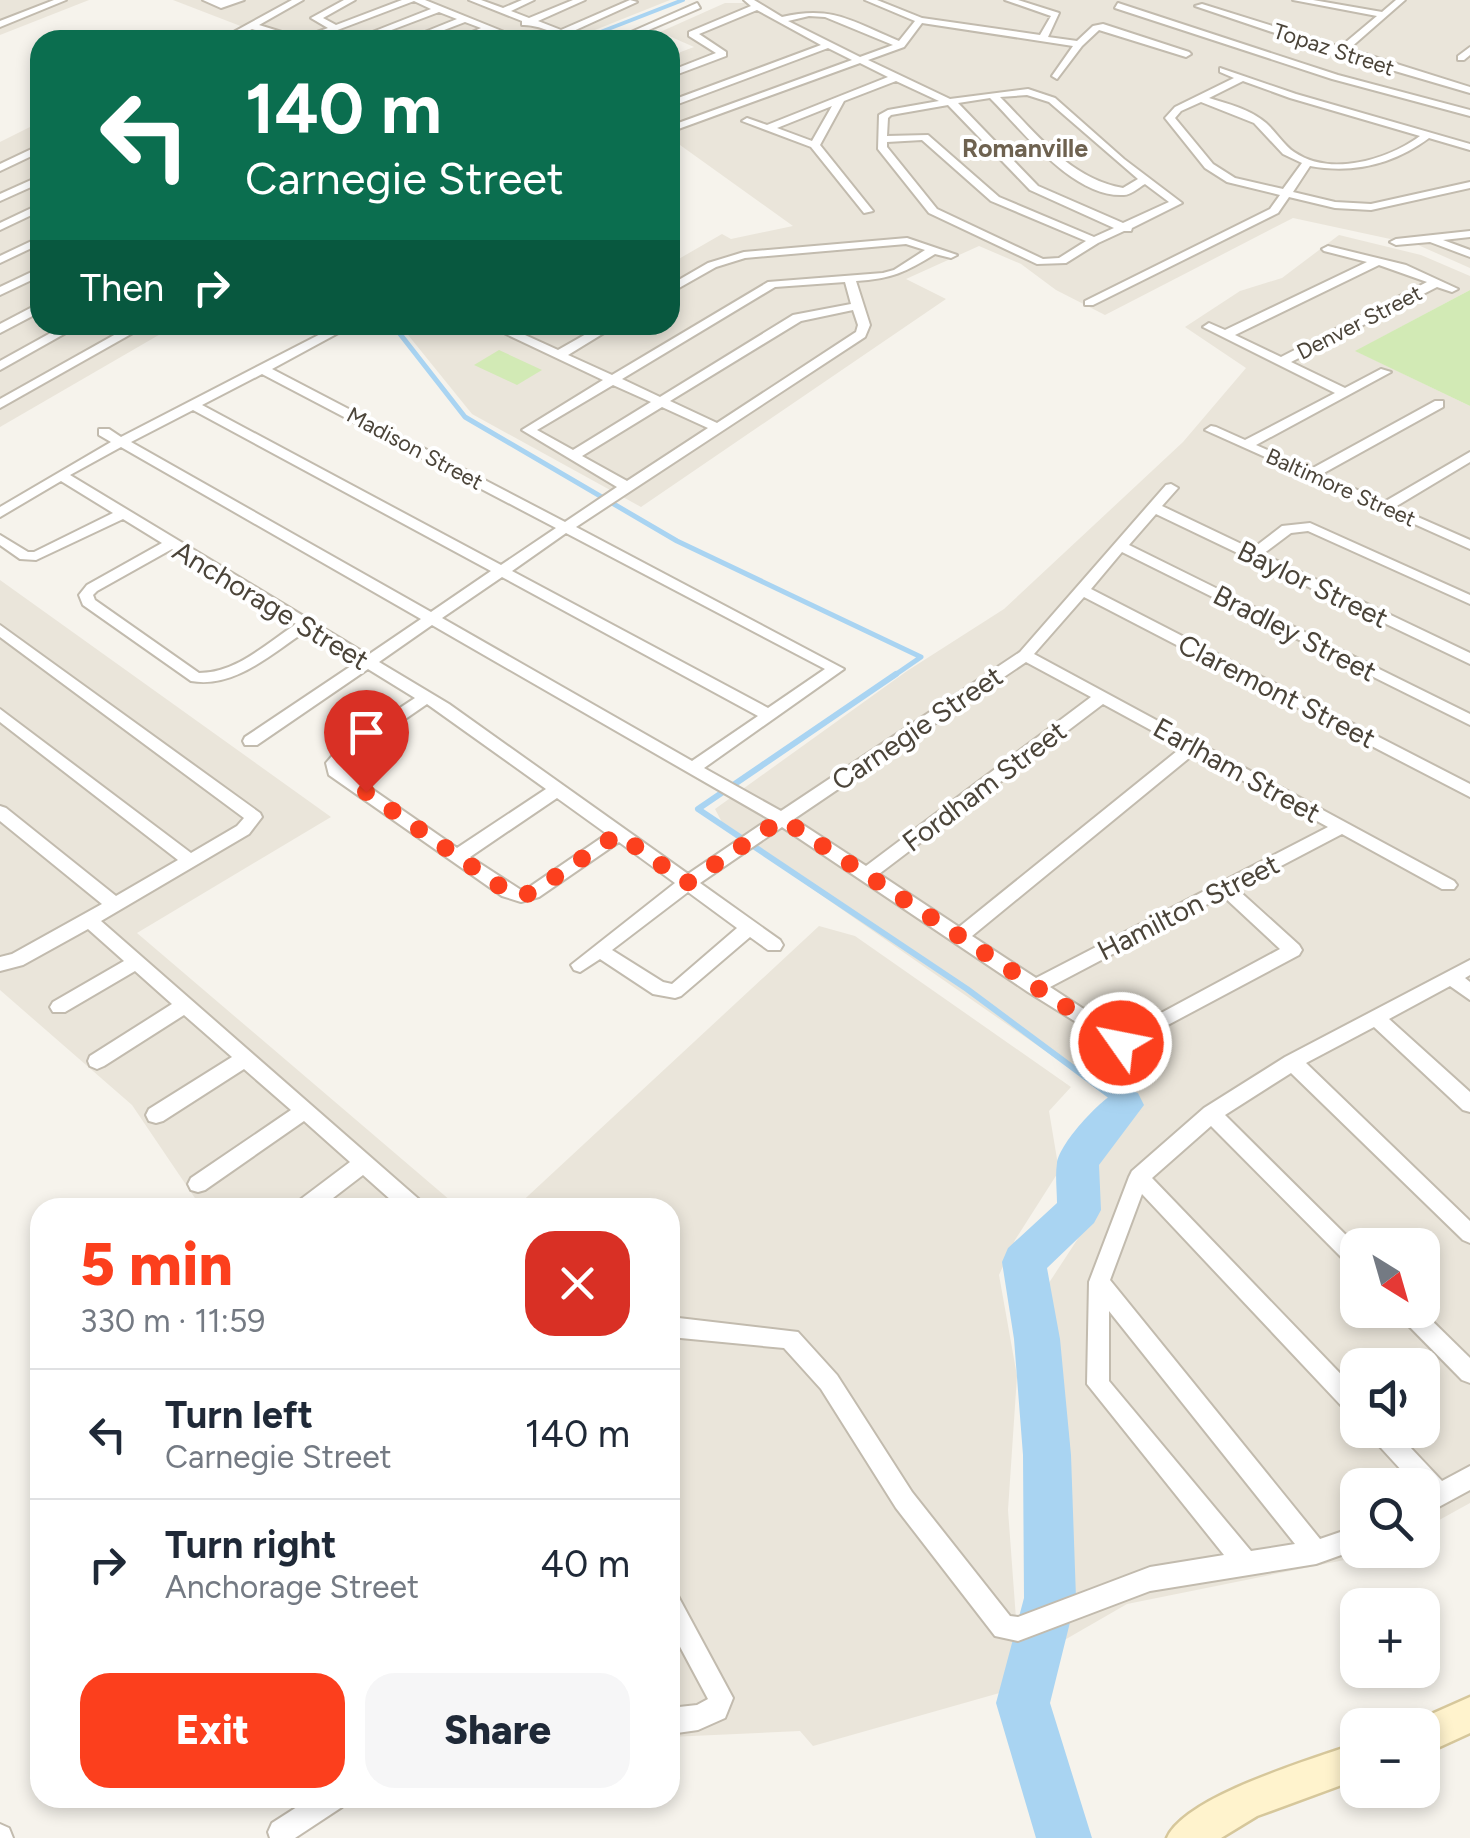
<!DOCTYPE html>
<meta charset="utf-8">
<style>
body{margin:0;font-family:Figtree,sans-serif;background:#f6f6f7;color:#1f2937;height:100vh;display:flex;flex-direction:column;font-size:38px;white-space:nowrap}
*{box-sizing:border-box;margin:0}
p{font-size:32px;color:#747a83}
.icon{flex:none;width:55px;height:55px;fill:none;stroke:currentColor;stroke-width:2;stroke-linecap:round;stroke-linejoin:round}
.map{position:relative;flex:1;overflow:hidden}
.panel{position:absolute;left:30px;top:1198px;width:650px;height:610px;display:flex;flex-direction:column;background:#fff;border-radius:30px;box-shadow:0 5px 15px #0003}
.panel>*{flex:none}
.banner{position:absolute;left:30px;top:30px;width:650px;height:305px;border-radius:30px;box-shadow:0 5px 15px #0003;background:#0b6e4f;color:#fff;overflow:hidden}
.needle{width:65px;rotate:143deg}
.controls{position:absolute;left:1340px;top:1228px;display:grid;gap:20px}
.controls a{display:grid;place-items:center;width:100px;height:100px;border-radius:20px;background:#fff;box-shadow:0 5px 15px #0003;font-size:50px}
.pin{position:absolute;display:grid;place-items:center;width:85px;height:85px;color:#fff;margin:-102px -42px;border-radius:50% 50% 50% 0;rotate:-45deg;box-shadow:0 0 10px #0007}
.pin .icon{rotate:45deg}
.me{position:absolute;width:110px;margin:-55px;rotate:303deg;stroke-linejoin:round;filter:drop-shadow(0 0 8px #0008)}
.turn{display:flex;align-items:center;gap:35px;height:210px;padding:0 50px;font-size:45px}
.turn .icon{width:130px;height:130px;stroke-width:2.5}
.turn b{display:block;font-size:70px;line-height:85px}
.then{display:flex;align-items:center;height:95px;padding:0 50px;background:#0003;gap:20px;font-size:38px}
.round{display:grid;place-items:center;flex:none;width:105px;height:105px;border-radius:30px;background:#f6f6f7}
.headline{display:flex;align-items:center;justify-content:space-between;height:170px;padding:0 50px}
h1{font-size:60px;font-weight:800;line-height:75px;color:#fc3f1d}
.primary-button{display:flex;gap:20px;margin-top:auto;padding:20px 50px}
.primary-button a{flex:1;height:115px;border-radius:30px;background:#fc3f1d;color:#fff;font-size:40px;font-weight:800;line-height:115px;text-align:center}
.primary-button a+a{background:#f6f6f7;color:#1f2937}
ul{padding:0;list-style:none}
li{display:flex;align-items:center;gap:30px;height:130px;padding:0 50px;border-top:2px solid #e0e1e3}
li div{flex:1}
li b{display:block;font-size:38px}
li em{font-style:normal}
.map>svg:first-child{display:block}
</style>
<div class="map">
<svg width="1470" height="1838" viewBox="0 0 1470 1838">
<rect width="100%" height="100%" fill="#f6f3ec"/>
<!-- residential -->
<g fill="#eae5da" fill-rule="evenodd">
<path d="M0,0H89L0,35Z"/>
<path d="M173,0H670L570,40H277Z"/>
<path d="M750,0H1470V268L1418,245L1293,218L1105,315L1056,290L1021,264L979,246L906,279L946,299L641,507L472,414L400,325H670V264L722,234L731,239L793,226L680,145L670,142V56L694,47L660,32L725,3H752Z"/>
<path d="M40,122V325H176L0,427V142Z"/>
<path d="M1339,235L1421,255L1470,276V290L1356,351L1470,406V1503L1423,1529L1422,1485H1358V1550H1384L1379,1553L1127,1604L1061,1642L1057,1438L1043,1292L1094,1214L1097,1161L1123,1105L725,828L715,809L907,671L1004,609L1183,442L1246,368L1185,327L1240,291L1282,278ZM1358,1245H1422V1310H1358ZM1358,1365H1422V1430H1358Z"/>
<path d="M0,580L331,817L137,933L458,1207H201L132,1105L0,990Z"/>
<path d="M819,926L855,936L1071,1087L1049,1111L1059,1171L1015,1240L999,1275L1017,1376L1008,1510L1021,1687L813,1746L800,1731L670,1737V1208H515Z"/>
</g>
<!-- green -->
<g fill="#d2eab5">
<path d="M1470,290V406L1355,351Z"/>
<path d="M499,350L542,370L517,385L474,365Z"/>
</g>
<g fill="none" stroke-linecap="round" stroke-linejoin="round">
<!-- stream-far2 -->
<path stroke="#a9d4f2" stroke-width="4" d="M580,40L683,0"/>
<!-- stream-far1 -->
<path stroke="#a9d4f2" stroke-width="5" d="M393,325L465,417L677,541L921,657L892,677"/>
<!-- stream -->
<path stroke="#a9d4f2" stroke-width="6" d="M896,674L698,809L967,989L1123,1105"/>
<!-- river -->
<path fill="#a9d4f2" fill-rule="evenodd" d="M1123,1088L1138,1093L1144,1105L1099,1165L1101,1210L1094,1223L1047,1268L1060,1339L1071,1455L1076,1598L1050,1703L1092,1838H1036L996,1703L1024,1598L1023,1455L1014,1339L1002,1262L1008,1248L1057,1203C1057,1190 1055,1176 1057,1163C1060,1142 1104,1095 1123,1088Z"/>
<!-- street casing -->
<g stroke="#c2bbae" stroke-width="4">
<g id="street">
<path d="M54,0H66L0,27V21Z"/>
<path d="M203,0H244L221,8Z"/>
<path d="M292,0H303L259,25L301,38L328,28L311,18L344,0H355L323,18L336,25L402,0H425L524,40H511L489,31L467,40H454L481,28L465,22L418,40H405L457,19L439,12L365,40H352L431,9L414,1L311,40H289L252,29L231,40H219Z"/>
<path d="M469,0H481L503,8L522,0H534L511,11L529,18L573,0H585L538,21L561,30L630,0L637,2L569,33L585,40C562,40 543,24 522,25V21Z"/>
<path d="M744,0H754L782,17C833,5 853,22 899,41L915,21L865,0H877L922,18L1040,35L1051,16L1005,0H1018L1059,13L1048,37L1077,41L1093,26L1103,24L1189,52L1191,54L1186,57L1099,30L1082,46L1057,79L1052,76L1073,46L922,23L904,47L868,60L950,99L1028,89L1055,98L1124,159L1182,203L1132,228L1131,231H1124L1098,243L1066,263L1037,264L929,213L878,149L879,115L888,110L939,101L896,81L844,101L820,145L873,211L864,213L811,147L742,121L747,118L767,125L888,77L860,63L670,132V126L852,60L828,48L670,107V101L821,45L757,10L699,34L726,52V56L670,77V71L716,53L689,36V32L751,6ZM809,16L825,17L893,45L860,57L788,21ZM1027,95L1049,102L1138,179L1123,188C1070,179 1036,133 1000,97ZM990,98C1022,130 1073,198 1124,195C1131,195 1138,188 1145,184L1169,202L1123,223L1038,186L958,103ZM948,105L1030,190L1114,228L1094,237L999,197L928,135L887,136L888,118L891,115ZM832,106L812,141L777,128ZM922,140L991,201L1086,241L1059,258L1043,259L937,209L887,147V142Z"/>
<path d="M1293,0H1313L1382,12L1396,0H1405L1349,49L1470,87V93L1337,54L1195,6L1202,4L1340,47L1377,16Z"/>
<path d="M697,3L700,8L630,38L622,36Z"/>
<path d="M1118,3L1338,75L1470,110V116L1332,79L1115,8Z"/>
<path d="M1470,47V55L1464,60H1458V56Z"/>
<path d="M1220,68L1296,94L1470,144V150L1429,138C1394,164 1353,174 1310,166L1293,192L1335,202L1371,204L1470,182V188L1371,210L1335,208L1289,197L1278,213L1093,305H1085V301L1270,209L1280,195L1227,182L1205,168L1165,118L1175,107L1234,78L1220,72ZM1243,81L1290,98L1420,136C1387,160 1330,177 1294,152C1283,144 1276,132 1266,123C1250,109 1228,104 1209,98ZM1201,102L1254,123L1283,154L1302,163L1283,189L1235,178L1213,164L1175,118L1181,111Z"/>
<path d="M40,145V152L0,171V164Z"/>
<path d="M40,176V183L0,201V194Z"/>
<path d="M40,204V211L0,230V223Z"/>
<path d="M1470,231V237L1443,240L1470,250V257L1430,242L1396,245L1390,242L1396,239Z"/>
<path d="M40,237V244L0,263V256Z"/>
<path d="M907,238L957,255L951,258L935,254C906,272 891,279 856,281L870,325L865,337L576,527L844,669L704,768L781,811L1020,652L1166,485L1171,484L1178,488L1162,506L1252,549L1282,526L1310,523L1470,595V604L1308,531L1291,533L1263,554L1470,653V664L1156,514L1129,545L1470,714V725L1122,552L1091,589L1470,784V797L1084,597L1034,654L1454,881L1457,885L1454,889H1442L1342,834L1237,889L1299,945L1302,950L1299,955L1121,1050L1028,992L782,827L700,883L780,940L783,945L780,950H768L750,937L681,996L675,998L653,994L600,959L580,972L574,970L571,965L675,883L619,842L539,897L521,902L502,896L329,775L326,763L338,749L415,698L368,669L257,745H245L243,741L245,737L357,662L306,631C272,653 235,689 191,681L83,605L79,595L87,585L162,543L123,519L36,560L20,559L0,545V535L28,552H34L113,513L61,481L0,517V507L111,442L99,435V429H109L121,437L338,325H353L272,369L565,522L617,487L522,430L603,380L487,325H503L558,350L602,325H617L568,355L612,375L768,282L883,273L894,270L925,250L906,244L745,258L716,267L670,293V285L708,263L744,252ZM845,282L851,304L793,315L660,397L622,379L775,287ZM853,310L858,325L856,332L717,423L670,401L801,321ZM262,374L556,528L501,565L202,405ZM613,385L651,402L573,450L537,430ZM662,407L708,428L627,481L582,456ZM193,410L491,571L431,612L131,442ZM121,447L421,619L368,655L70,475ZM566,533L825,669L768,708L512,571ZM172,549L296,624C266,644 236,673 199,673L95,600L93,595L97,591ZM502,577L758,716L692,761L442,618ZM432,625L769,819L688,874L449,704L379,662ZM1026,662L1091,697L866,866L794,819ZM427,704L546,789L457,848L343,769L342,764L350,757ZM1103,704L1182,747L959,927L879,874ZM1194,754L1328,827L1036,978L972,936ZM557,798L607,834L528,888L521,890L470,857ZM688,892L737,928L672,984L663,982L612,950ZM1223,896L1280,949L1122,1034L1050,987Z"/>
<path d="M1328,246L1406,265L1458,289L1452,292L1437,287L1291,362L1345,388L1381,369L1391,372L1256,445L1311,469L1435,401H1443V407L1322,474L1384,502L1470,452V462L1395,507L1470,540V549L1205,430L1211,426L1216,427L1245,440L1335,393L1203,327L1209,323L1225,330L1367,262L1324,251L1322,249ZM1379,265L1427,282L1281,357L1235,335Z"/>
<path d="M40,268V276L0,295V287Z"/>
<path d="M40,303V312L0,333V324Z"/>
<path d="M65,325H80L0,370V361Z"/>
<path d="M132,325H147L0,408V399Z"/>
<path d="M0,625L260,813L262,817L249,834L101,921L422,1202L425,1208H400L363,1175L320,1208H294L297,1202L350,1162L304,1121L205,1190L198,1192L191,1190L188,1184L191,1178L291,1110L244,1069L163,1121L156,1123L149,1121L146,1115L149,1109L232,1057L184,1015L104,1066L97,1069L90,1066L88,1061L90,1056L172,1004L135,971L65,1012H53L50,1007L53,1002L124,961L88,929L23,965L0,971V957L12,954L102,904L0,821V806L6,808L116,896L178,860L0,722V709L191,853L237,826L244,818L0,637Z"/>
<path d="M1470,960V975L1465,978L1470,982V1000L1450,986L1389,1019L1470,1092V1112L1463,1110L1374,1027L1306,1063L1470,1221V1243L1463,1240L1291,1073L1225,1115L1358,1247V1270L1351,1267L1211,1126L1152,1178L1358,1392V1418L1350,1415L1142,1194L1110,1280L1320,1539L1358,1526V1549L1316,1564L1150,1591L1018,1641L995,1636L896,1508L821,1389L784,1348L670,1337V1317L798,1332L837,1375L912,1492L1010,1616L1018,1617L1150,1567L1224,1555L1087,1384L1089,1282L1129,1177L1132,1171L1204,1108L1285,1057ZM1109,1311L1295,1544L1251,1551L1109,1381Z"/>
<path d="M1396,1310H1421L1470,1358V1383L1462,1380L1400,1317Z"/>
<path d="M1368,1430H1394L1442,1481L1470,1466V1490L1422,1516V1485H1415L1371,1437Z"/>
<path d="M670,1592L678,1596L733,1698L725,1718L698,1730L670,1734V1708L697,1705L708,1699L670,1628Z"/>
<path d="M311,1798H346L342,1807L295,1838H270L268,1832L272,1823Z"/>
<path d="M0,1824L9,1828L13,1838H0Z"/>
</g>
</g>
<!-- secondary casing -->
<g stroke="#d6c79b" stroke-width="5">
<g id="secondary">
<path d="M1470,1697V1733L1422,1755V1725L1409,1724Z"/>
<path d="M1358,1743V1779L1257,1816L1221,1838H1167C1185,1796 1313,1759 1358,1743Z"/>
</g>
</g>
<!-- street -->
<use href="#street" fill="#fff" fill-rule="evenodd"/>
<!-- secondary -->
<use href="#secondary" fill="#fff3cd" fill-rule="evenodd"/>
</g>
<g fill="none" stroke-linecap="round" stroke-linejoin="round">
<!-- route -->
<path stroke="#fc3f1d" stroke-width="18" stroke-dasharray="0 32.4" d="M366,792L508,892L521,896L533,892L618,834L687,883L782,819L1121,1043"/>
</g>
<g text-anchor="middle" stroke-width="8" stroke-linejoin="round" paint-order="stroke">
<!-- far-street labels -->
<g font-size="22" fill="#4b4439" stroke="#fff">
<text transform="translate(1334 49) rotate(18)" y="8">Topaz Street</text>
<text transform="translate(1359 322) rotate(-27)" y="8">Denver Street</text>
<text transform="translate(415 448) rotate(28)" y="8">Madison Street</text>
<text transform="translate(1341 487) rotate(24)" y="8">Baltimore Street</text>
</g>
<!-- far-neighbourhood labels -->
<g font-size="25" font-weight="bold" fill="#6e6250" stroke="#fff">
<text x="1025" y="157">Romanville</text>
</g>
<!-- street labels -->
<g font-size="28" fill="#4b4439" stroke="#fff">
<text transform="translate(1313 584) rotate(26)" y="10">Baylor Street</text>
<text transform="translate(271 605) rotate(31)" y="10">Anchorage Street</text>
<text transform="translate(1295 633) rotate(27)" y="10">Bradley Street</text>
<text transform="translate(1277 691) rotate(27)" y="10">Claremont Street</text>
<text transform="translate(917 728) rotate(-34)" y="10">Carnegie Street</text>
<text transform="translate(1237 770) rotate(29)" y="10">Earlham Street</text>
<text transform="translate(984 786) rotate(-37)" y="10">Fordham Street</text>
<text transform="translate(1188 907) rotate(-27)" y="10">Hamilton Street</text>
</g>
</g>
</svg>
<div class="controls">
<a><svg class="needle" viewBox="-14 -14 28 28"><path d="M0-13l5 13h-10z" fill="#e53935"/><path d="M0 13l5-13h-10z" fill="#747a83"/></svg></a>
<a><svg class="icon" aria-label="sound" viewBox="0 0 24 24"><path d="M4 9h4l5-4v14l-5-4H4zM17 9q2 3 0 6"/></svg></a>
<a><svg class="icon" aria-label="search" viewBox="0 0 24 24"><circle cx="10" cy="10" r="6"/><path d="M15 15l6 6"/></svg></a>
<a>+</a>
<a>−</a>
</div>
<div class="pin" style="left:366px;top:792px;background:#d93025"><svg class="icon" aria-label="arrive" viewBox="0 0 24 24"><path d="M6 21V4h12l-3 4 3 4H6"/></svg></div>
<svg class="me" style="left:1121px;top:1043px" viewBox="-20 -20 40 40"><circle r="17" fill="#fc3f1d" stroke="#fff" stroke-width="3"/><path d="M0-11L8 9 0 5-8 9z" fill="#fff"/></svg>
<div class="banner">
<div class="turn"><svg class="icon" aria-label="left" viewBox="0 0 24 24"><path d="M17 20v-9H6M10 6l-5 5 5 5"/></svg><div><b>140 m</b>Carnegie Street</div></div>
<div class="then">Then<svg class="icon" aria-label="right" viewBox="0 0 24 24"><path d="M7 20v-9h11M14 6l5 5-5 5"/></svg></div>
</div>
<section class="panel">
<div class="headline"><div><h1>5 min</h1><p>330 m · 11:59</p></div><a class="round" style="background:#d93025;color:#fff"><svg class="icon" aria-label="close" viewBox="0 0 24 24"><path d="M6 6l12 12M18 6L6 18"/></svg></a></div>
<ul>
<li><svg class="icon" aria-label="left" viewBox="0 0 24 24"><path d="M17 20v-9H6M10 6l-5 5 5 5"/></svg><div><b>Turn left</b><p>Carnegie Street</p></div><em>140 m</em></li>
<li><svg class="icon" aria-label="right" viewBox="0 0 24 24"><path d="M7 20v-9h11M14 6l5 5-5 5"/></svg><div><b>Turn right</b><p>Anchorage Street</p></div><em>40 m</em></li>
</ul>
<div class="primary-button"><a>Exit</a><a>Share</a></div>
</section>
</div>
